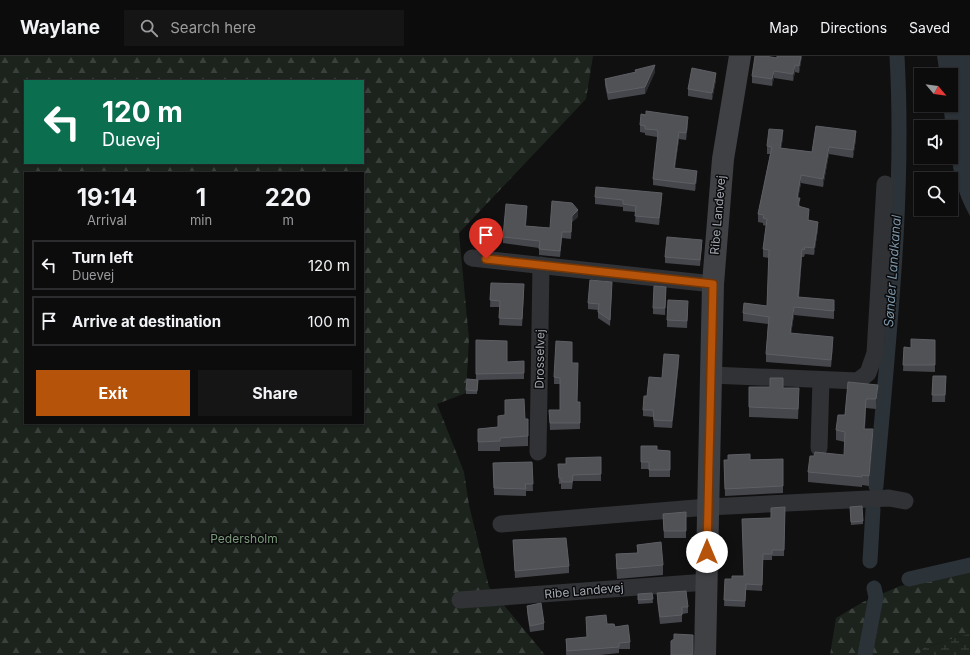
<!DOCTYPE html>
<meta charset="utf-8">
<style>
body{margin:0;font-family:Inter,sans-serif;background:#151516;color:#f1f3f6;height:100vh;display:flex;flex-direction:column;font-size:15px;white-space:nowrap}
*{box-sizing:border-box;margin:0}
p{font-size:13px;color:#9a9b9d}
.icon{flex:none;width:22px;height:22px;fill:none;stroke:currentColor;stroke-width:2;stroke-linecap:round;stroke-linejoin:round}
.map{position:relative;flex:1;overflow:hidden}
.sheet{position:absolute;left:24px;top:116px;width:340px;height:252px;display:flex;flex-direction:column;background:#0c0c0d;border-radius:0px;box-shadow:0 1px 3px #0004,0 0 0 1px #2c2c2e}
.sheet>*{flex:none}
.guide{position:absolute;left:24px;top:24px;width:340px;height:84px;border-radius:0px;box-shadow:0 1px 3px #0004,0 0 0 1px #2c2c2e;background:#0b6e4f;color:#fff;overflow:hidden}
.needle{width:26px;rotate:119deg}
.controls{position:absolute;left:914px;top:12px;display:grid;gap:8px}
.controls a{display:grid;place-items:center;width:44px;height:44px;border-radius:0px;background:#0c0c0d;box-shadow:0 1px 3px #0004,0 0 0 1px #2c2c2e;font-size:20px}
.pin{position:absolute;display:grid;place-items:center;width:34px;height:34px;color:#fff;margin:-41px -17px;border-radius:50% 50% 50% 0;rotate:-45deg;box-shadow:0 0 4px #0007}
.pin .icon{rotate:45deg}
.me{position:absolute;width:44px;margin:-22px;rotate:0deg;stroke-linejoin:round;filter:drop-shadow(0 0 3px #0008)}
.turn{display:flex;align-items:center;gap:14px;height:84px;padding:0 12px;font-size:18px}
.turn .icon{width:52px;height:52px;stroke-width:2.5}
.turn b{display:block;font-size:28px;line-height:34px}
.eta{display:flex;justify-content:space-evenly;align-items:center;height:68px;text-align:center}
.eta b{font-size:24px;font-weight:700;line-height:28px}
.action{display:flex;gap:8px;margin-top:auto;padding:8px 12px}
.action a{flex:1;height:46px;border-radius:0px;background:#b45309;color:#fff;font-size:16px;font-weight:700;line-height:46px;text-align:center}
.action a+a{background:#151516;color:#f1f3f6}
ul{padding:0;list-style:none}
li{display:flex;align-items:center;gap:12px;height:50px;margin:0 8px 6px;padding:0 4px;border:2px solid #2c2c2e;border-radius:0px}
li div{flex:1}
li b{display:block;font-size:15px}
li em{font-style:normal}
header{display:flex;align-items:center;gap:24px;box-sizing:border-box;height:56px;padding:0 20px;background:#0c0c0d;border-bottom:1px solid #2c2c2e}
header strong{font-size:19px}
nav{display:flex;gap:22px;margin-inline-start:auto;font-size:14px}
.search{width:280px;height:36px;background:#151516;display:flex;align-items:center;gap:10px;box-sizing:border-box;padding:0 14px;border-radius:0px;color:#9a9b9d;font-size:15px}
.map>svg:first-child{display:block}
</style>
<header>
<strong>Waylane</strong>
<div class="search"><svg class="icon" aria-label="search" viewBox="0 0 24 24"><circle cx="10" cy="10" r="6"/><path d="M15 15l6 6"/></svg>Search here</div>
<nav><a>Map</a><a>Directions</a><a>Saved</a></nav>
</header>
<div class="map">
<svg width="970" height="599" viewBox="0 0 970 599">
<defs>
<pattern id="forest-firs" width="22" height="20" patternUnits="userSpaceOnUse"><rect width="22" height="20" fill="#1c231d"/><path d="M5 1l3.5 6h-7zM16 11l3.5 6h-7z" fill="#3a403b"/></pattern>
<pattern id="wetland-marsh" width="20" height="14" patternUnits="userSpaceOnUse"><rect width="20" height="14" fill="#1c231d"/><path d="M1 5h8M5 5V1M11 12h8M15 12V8" fill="none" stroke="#3a403b"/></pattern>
</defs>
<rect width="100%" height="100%" fill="#101011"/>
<!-- forest -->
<g fill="url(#forest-firs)" fill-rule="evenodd">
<path d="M0,0H593L586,43L459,177L469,283L466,337L437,348L464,416L469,449L489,531L545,599H0ZM25,25H363V107H25ZM25,117H363V367H25Z"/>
<path d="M970,515V575L968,578L923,592L919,599H830L836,562L863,546L900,530Z"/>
</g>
<!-- wetland -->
<path fill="url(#wetland-marsh)" d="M970,575V599H919L923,592L968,578Z"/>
<!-- water -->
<path fill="#2b3238" d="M937,0H970V160C953,128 951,106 951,71H946L943,49H951V19H940Z"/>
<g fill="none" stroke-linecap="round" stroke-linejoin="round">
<!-- canal -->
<g stroke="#2b3238" stroke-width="15">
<path d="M876,430C888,287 905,143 897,0"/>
<path d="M870,505L873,453"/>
<path d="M909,523L970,509"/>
<path d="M865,599L876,541L874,532"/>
</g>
<!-- minor -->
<g stroke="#313235" stroke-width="17">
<path d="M472,202L713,228"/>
<path d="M711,319L858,325L868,317L875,297L885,128"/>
<path d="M819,392L821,324"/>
<path d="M538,396L541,209"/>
<path d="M501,468L708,451L889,442L905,445"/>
<path d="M460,544L707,526"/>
</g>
<!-- secondary -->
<path stroke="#3f4145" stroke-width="22" d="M705,599L713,228L723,103L740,0"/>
</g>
<!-- wall -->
<g fill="#46474c">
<path d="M777,0H802L799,17L795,16L793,25L774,22L772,30L752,27V20L777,2Z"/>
<path d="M655,16L645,38L608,44L605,29V23Z"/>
<path d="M716,24L712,44L688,40V33Z"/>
<path d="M688,68L686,84L679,83L675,112L697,122L695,135L653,129V123L658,82L657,81L645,79V77L640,76V69Z"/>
<path d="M816,70L856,83L853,102L829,98L823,131L801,127L798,142L800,151L809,164L818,173L814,199L805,198L804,201H802L799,241L834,252V263L794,259L791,278L833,289L831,311L766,306V298L768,268L743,265V257L767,250L769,202L763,201V193L766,170L763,169V167L758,166V158L770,98H767V90L783,82L781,92L812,96Z"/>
<path d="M595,141L662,143L659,169L635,166L636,156L623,155V151L595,148Z"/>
<path d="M527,157L526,170L550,172L578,161L572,166L571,183L562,182L560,201L539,199V192L503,187V181Z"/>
<path d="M702,189L700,210L665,207V201Z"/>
<path d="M491,227L524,235L522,270L499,269L500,251H490Z"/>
<path d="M666,231L665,259L653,258V252Z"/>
<path d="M612,232L610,270L598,262V254L588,253V247Z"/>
<path d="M688,252L687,272L667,271V264Z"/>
<path d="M476,284L507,306L524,305V323L478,324L477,338H466V334L476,323Z"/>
<path d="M935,284V316L903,315L904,291L911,292Z"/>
<path d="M679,306L672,372L654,371L653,361L643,360V354L647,340L662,322Z"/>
<path d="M572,307L577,346H580V373L550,374L549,354H560V328H554V321Z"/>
<path d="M933,320H946L945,346H932Z"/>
<path d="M848,326L878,339L876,353L866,352L865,373L873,383L869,430L862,429V431L808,426V416L814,400L844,399L845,386L836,384V374L845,359Z"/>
<path d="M749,331L783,332L799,342L798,363L749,361Z"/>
<path d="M505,344L525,363H528V390L500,391V395H478V373L498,371L505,359Z"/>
<path d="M641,390L657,394L670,395V421H649V413H641Z"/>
<path d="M601,401V425H573L572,433H561V428H559L558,408H566Z"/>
<path d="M783,403V437L725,440L724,404Z"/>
<path d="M532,406L533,435H526V440L494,439L493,407Z"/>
<path d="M785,451L784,500H772V504H763L762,535L746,534L745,551L724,550L725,523H732L744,520L771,462Z"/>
<path d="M850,451L863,465V468L851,469Z"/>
<path d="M686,456V482H664L663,458Z"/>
<path d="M513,484L569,510V517L515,522Z"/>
<path d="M637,489L663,509V519L617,523L616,508V498L637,497Z"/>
<path d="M652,537L653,547L638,548V538Z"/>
<path d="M657,537L688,551V557L682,558V566L660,568L657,544Z"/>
<path d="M527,550L544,567V574L530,576L527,556Z"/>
<path d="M586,561L615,571L630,586V593H619V597L600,599H566V583L587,581Z"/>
</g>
<!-- shaded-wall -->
<g fill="#2c2d30">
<path d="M801,0H802L799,17V10Z"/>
<path d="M655,9V16L645,38V31Z"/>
<path d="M795,9V16L793,25V18Z"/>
<path d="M774,15V22L772,30V23Z"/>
<path d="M716,17V24L712,44V37Z"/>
<path d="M688,61V68L686,84V77Z"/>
<path d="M783,74V82L780,99V92Z"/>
<path d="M856,75V83L853,102V94Z"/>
<path d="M679,76V83L674,118V112Z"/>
<path d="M829,91V98L823,131V123Z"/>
<path d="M697,115V122L695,135V128Z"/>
<path d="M801,119V127L797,149V142Z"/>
<path d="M662,137V143L659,169V162Z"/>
<path d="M527,150V157L525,177V170Z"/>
<path d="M578,154V161L572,166L571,183L572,160Z"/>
<path d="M818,166V173L814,199V192Z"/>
<path d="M562,176V182L560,201V195Z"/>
<path d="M802,193V201L798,248V241Z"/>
<path d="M524,228V235L522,270V263Z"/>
<path d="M794,251V259L790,285V277Z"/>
<path d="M833,281V289L831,311V304Z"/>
<path d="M679,299V306L672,372V365Z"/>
<path d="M878,329V339L876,353V343Z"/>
<path d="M866,343V352L864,383V373Z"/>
<path d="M873,373V383L869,430V420Z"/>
</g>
<!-- building -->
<g fill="#505256" stroke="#5d5f64">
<path d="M755,0H765L777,2V0H801L799,10L795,9L793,18L774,15L772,23L752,20Z"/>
<path d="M655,9L645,31L608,37L605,23L636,16L635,14Z"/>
<path d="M692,12L716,17L712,37L688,33Z"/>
<path d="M646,55L688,61L686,77L679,76L674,112L697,115L695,128L653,123L658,77L657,74L645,73V70L640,69L641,58L646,59Z"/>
<path d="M816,70L856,75L853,94L829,91L823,123L801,119L797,142H800L798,150L809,153L808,164L818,166L814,192L805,191L804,194L802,193L798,241L834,244V255L794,251L790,277L833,281L831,304L766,298L769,261L743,257L744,247L767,250L769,194L763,193L767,163L763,162L764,159L758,158L772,91L767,90L769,73L783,74L780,92L812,96Z"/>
<path d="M596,131L662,137L659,162L635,160L636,150L623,148V144L595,141Z"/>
<path d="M552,145L572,147L578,154L572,160L571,176H562L560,195L539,193L540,185L503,181L506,148L527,150L525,170L550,172Z"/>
<path d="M667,181L702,184L700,204L665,201Z"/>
<path d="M590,224L612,226L610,264L598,256L599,248L588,247Z"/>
<path d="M491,227L524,228L522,263L499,262L500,245L490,244Z"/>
<path d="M654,230L666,231L665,252H653Z"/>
<path d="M668,244L688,245L687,265L667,264Z"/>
<path d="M911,283L935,284V309H903L904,291L911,292Z"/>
<path d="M476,284L507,285V306L524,305V317L476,318Z"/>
<path d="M556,285L572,286V307H578L577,346H580V367H550L549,354H560V322L554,321Z"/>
<path d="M664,298L679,299L672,365L654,364L653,354H643L644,340H647L649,321L662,322Z"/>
<path d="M933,320H946L945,339H932Z"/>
<path d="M770,322H783V332H799L798,353L749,351V331H770Z"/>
<path d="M467,323L478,324L477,335L466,334Z"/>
<path d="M848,326L878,329L876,343H866L864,373H873L869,420L862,419V421L808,416L810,400H814L815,396L844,399L845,376L836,374L838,359H845Z"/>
<path d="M524,343L525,363H528V380L500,382V385L478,386V373L498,371V360L505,359V344Z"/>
<path d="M641,390H657V394L670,395V414H649V406H641Z"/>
<path d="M750,398V404L783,403V430L725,433L724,404H728V399Z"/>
<path d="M601,401V418L573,419L572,426H561V422H559L558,408H566V402Z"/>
<path d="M532,406L533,428H525L526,433L494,432L493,407Z"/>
<path d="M862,450L863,465L851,466L850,451Z"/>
<path d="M785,451L784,494H772V498H763L762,529L746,528L745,545L724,544L725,523H732V520H744L742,463L771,462V452Z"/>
<path d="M686,456V475H664L663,458Z"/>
<path d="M566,482L569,510L515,515L513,484Z"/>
<path d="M661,486L663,509L617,513L616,498L638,497L637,489Z"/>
<path d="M686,535L688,551H682V559L660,561L657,537Z"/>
<path d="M652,537L653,543L638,544V538Z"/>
<path d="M541,547L544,567L530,570L527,550Z"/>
<path d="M606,559L607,568H614L615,571L628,569L630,586L619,587V591L567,595L566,583L587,581L586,561Z"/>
<path d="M674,578L693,579V599H671V585L674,583Z"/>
</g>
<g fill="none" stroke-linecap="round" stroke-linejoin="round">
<!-- route casing -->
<g stroke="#753606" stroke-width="10">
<path id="route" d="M486,203L713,228L707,496"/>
</g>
<!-- route -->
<use href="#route" stroke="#b45309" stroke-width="7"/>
</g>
<g text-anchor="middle" stroke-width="3" stroke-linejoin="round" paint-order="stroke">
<!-- street labels -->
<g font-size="12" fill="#a2a7b0" stroke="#0b0b0c">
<text transform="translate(718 159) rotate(-85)" y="4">Ribe Landevej</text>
<text transform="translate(540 303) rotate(-89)" y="4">Drosselvej</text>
<text transform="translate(584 535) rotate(-5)" y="4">Ribe Landevej</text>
</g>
<!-- park labels -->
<g font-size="12" fill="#7b9a7c" stroke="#0b0b0c">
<text x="244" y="487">Pedersholm</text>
</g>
<!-- water labels -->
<g font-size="13" font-style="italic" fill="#7b95a9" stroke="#0b0b0c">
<text transform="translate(892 215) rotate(-86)" y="5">Sønder Landkanal</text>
</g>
</g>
</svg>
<div class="controls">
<a><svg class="needle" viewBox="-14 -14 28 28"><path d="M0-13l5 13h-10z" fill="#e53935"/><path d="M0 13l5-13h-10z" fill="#9a9b9d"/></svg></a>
<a><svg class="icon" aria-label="sound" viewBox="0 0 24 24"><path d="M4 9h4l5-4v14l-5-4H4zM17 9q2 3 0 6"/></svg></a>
<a><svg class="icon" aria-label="search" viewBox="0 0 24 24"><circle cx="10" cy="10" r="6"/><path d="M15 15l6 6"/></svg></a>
</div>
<div class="pin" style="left:486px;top:203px;background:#d93025"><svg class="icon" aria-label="arrive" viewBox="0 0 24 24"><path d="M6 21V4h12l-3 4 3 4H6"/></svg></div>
<svg class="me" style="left:707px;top:496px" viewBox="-20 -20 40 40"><circle r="19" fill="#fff"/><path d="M0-13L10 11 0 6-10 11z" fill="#b45309"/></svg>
<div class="guide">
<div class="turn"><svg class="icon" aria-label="left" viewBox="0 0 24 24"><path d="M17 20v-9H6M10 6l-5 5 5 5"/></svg><div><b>120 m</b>Duevej</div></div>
</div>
<section class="sheet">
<div class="eta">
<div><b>19:14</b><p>Arrival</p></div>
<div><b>1</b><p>min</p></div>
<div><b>220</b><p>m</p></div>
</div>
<ul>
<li><svg class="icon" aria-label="left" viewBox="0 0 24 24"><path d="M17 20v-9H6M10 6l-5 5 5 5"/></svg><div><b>Turn left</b><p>Duevej</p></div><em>120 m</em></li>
<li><svg class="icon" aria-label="arrive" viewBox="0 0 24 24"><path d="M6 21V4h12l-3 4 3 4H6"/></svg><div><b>Arrive at destination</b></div><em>100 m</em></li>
</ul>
<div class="action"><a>Exit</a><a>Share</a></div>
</section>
</div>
